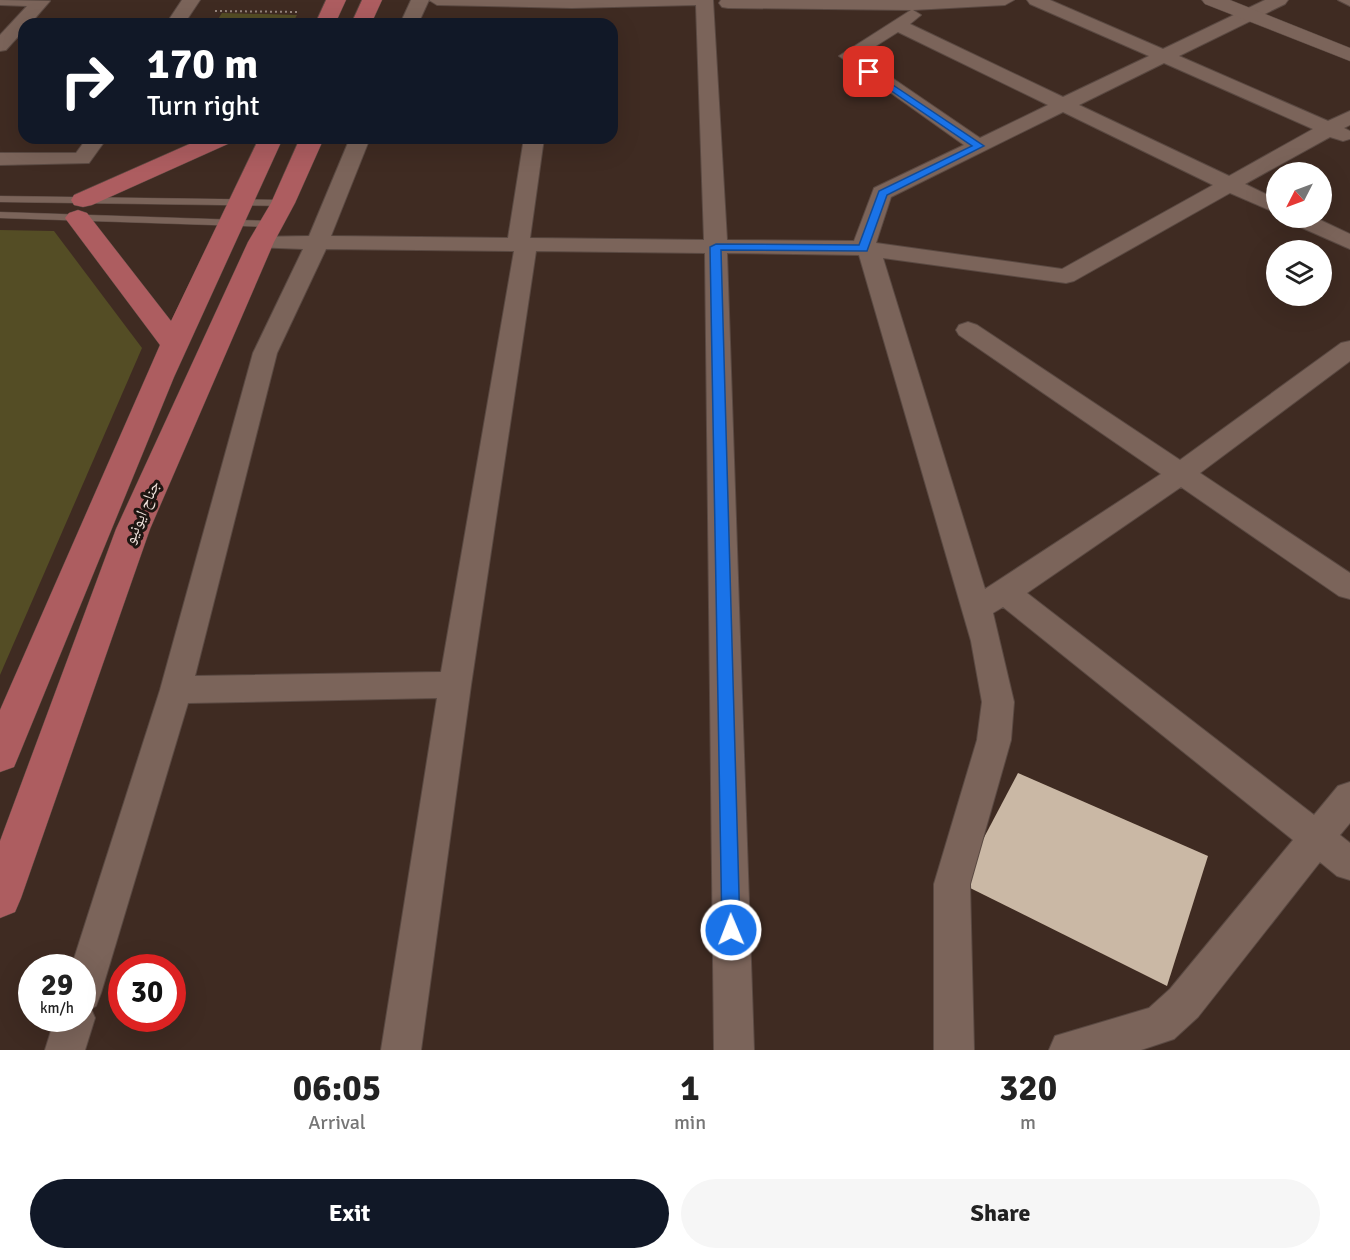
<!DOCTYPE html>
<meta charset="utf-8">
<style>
body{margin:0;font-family:Signika,"Noto Naskh Arabic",sans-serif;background:#f6f6f6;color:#222;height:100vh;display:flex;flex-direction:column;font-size:22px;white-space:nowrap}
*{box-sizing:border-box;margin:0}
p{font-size:20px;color:#767676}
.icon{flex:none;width:33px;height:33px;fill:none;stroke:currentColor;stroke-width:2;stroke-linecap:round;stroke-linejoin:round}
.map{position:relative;height:1050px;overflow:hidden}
.details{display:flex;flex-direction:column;background:#fff;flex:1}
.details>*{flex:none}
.hud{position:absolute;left:18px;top:18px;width:600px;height:126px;border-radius:18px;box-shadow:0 6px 24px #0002;background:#111827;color:#fff;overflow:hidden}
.needle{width:39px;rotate:228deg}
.controls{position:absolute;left:1266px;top:162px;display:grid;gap:12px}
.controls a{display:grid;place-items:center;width:66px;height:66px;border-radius:50%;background:#fff;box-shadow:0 6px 24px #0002;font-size:30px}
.speed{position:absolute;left:18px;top:954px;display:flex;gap:12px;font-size:30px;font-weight:700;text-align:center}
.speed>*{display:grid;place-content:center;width:78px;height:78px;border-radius:50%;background:#fff;box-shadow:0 6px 24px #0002;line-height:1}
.speed small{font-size:15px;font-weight:400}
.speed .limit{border:9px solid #d22;background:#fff;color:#111}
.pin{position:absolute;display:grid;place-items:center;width:51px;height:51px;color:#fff;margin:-26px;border-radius:12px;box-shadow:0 3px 9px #0006}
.me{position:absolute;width:66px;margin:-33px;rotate:359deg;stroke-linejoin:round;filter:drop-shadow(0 0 4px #0008)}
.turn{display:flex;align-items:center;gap:21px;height:126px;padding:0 30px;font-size:27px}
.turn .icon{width:78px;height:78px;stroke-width:2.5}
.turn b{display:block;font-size:42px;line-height:51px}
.eta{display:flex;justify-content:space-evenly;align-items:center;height:102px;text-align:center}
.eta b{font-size:36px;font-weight:700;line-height:42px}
.primary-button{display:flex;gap:12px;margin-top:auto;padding:12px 30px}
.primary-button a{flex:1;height:69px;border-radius:36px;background:#111827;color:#fff;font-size:24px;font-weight:700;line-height:69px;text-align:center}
.primary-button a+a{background:#f6f6f6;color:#222}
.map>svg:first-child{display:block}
</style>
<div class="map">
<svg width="1350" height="1050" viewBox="0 0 1350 1050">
<rect width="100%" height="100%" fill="#3f2b22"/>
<!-- green -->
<g fill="#544d25">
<path d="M222,13L297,15L292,24H215Z"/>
<path d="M0,230L54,231L142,348L0,675Z"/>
</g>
<!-- building -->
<path fill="#cab8a5" d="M1018,773L1208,856L1167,986L960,883Z"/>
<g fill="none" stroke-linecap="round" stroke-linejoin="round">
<!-- service casing -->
<g stroke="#5a4942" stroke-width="1">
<g id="service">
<path d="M0,196L283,200L288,203L283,206L0,202Z"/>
<path d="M0,212L272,221L277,224L272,227L0,218Z"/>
</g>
</g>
<!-- minor casing -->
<g stroke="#5a4942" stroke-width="2">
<g id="minor">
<path d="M0,0L50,1L30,24H24V30L6,50L0,51V35L27,6L0,5Z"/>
<path d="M182,0H200L184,24H166Z"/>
<path d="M411,0H713L727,240L854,241L874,188L964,145L839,56L911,10L728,8L722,7L719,3L721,0H1014L1005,5L913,10L921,15L910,24L1063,97L1149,56L1030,4L1027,0H1050L1163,49L1265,0H1288L1285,4L1179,56L1328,121L1350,111V125L1344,128L1350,131V139L1343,141L1330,137L1245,184L1276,199V213L1230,193L1074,281L1066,283L883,258L985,589L1161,474L959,335L956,330L959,325L968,322L977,325L1180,460L1341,343L1350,341V361L1200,473L1350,573V599L1339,596L1181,487L1027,593L1314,815L1338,786L1350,782V823L1340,835L1350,843V880L1337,876L1320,862L1198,1017L1174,1039L1141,1050H1049L1055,1036L1149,1008L1170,989L1293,840L1003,607L993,613L1014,702L1011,740L970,884L974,1050H934V884L977,740L982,702L971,641L859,255L727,253L754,1050H714L705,253L536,251L471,685L421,1050H381L437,698L188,703L101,993L96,1006L91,1009L95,1018L85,1050H45L55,1018H82V968H71L160,690L253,353L303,249L253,247L250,242L253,237L309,236L350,138H370L331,236L508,238L524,138H544L530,238L704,240L696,5L572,8L437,5L429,0L418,24H400ZM898,32L1048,105L980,138L860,56ZM1164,63L1313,129L1229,176L1079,105ZM1063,112L1213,185L1062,269L876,243L891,197ZM326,249L514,251L441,672L195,676L277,353Z"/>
<path d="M1338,0H1350V6Z"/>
<path d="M87,138H107L89,163L0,165V153H76Z"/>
<path d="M1288,218H1316L1350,234V249L1291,223Z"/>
</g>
</g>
<!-- tertiary casing -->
<g stroke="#5a4942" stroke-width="1">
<path id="tertiary" d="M1202,0H1230L1350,48V61L1205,4Z"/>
</g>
<!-- primary casing -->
<g stroke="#5a4942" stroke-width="1">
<g id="primary">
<path d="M326,0H346L335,24H315Z"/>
<path d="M362,0H382L371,24H351Z"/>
<path d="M203,138H234L230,143L92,205L83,207L74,205L71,200L74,195Z"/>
<path d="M259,138H283L174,377L19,755L14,767L0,772V710L160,345L65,218L69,213L78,210L87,213L171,321Z"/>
<path d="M300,138H324L295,203L274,242L150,529L21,898L15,912L0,918V841L116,529L248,242L271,203Z"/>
</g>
</g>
<!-- path -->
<path stroke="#96857d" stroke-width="2" stroke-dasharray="2 3" stroke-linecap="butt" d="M215,11L300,12"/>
<!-- service -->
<use href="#service" fill="#7b645a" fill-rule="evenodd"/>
<!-- minor -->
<use href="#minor" fill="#7b645a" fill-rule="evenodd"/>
<!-- tertiary -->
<use href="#tertiary" fill="#7b645a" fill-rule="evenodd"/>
<!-- primary -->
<use href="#primary" fill="#ad5d60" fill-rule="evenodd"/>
</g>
<!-- route -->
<path fill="#1a73e8" stroke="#114b97" stroke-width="1.5" d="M869,69L984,146L887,195L867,251L721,250L740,930L737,936L731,939L724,936L722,930L710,247L716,244L859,245L879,191L972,146L865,73L864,72Z"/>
<g text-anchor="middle" stroke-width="6" stroke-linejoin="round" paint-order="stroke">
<!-- street labels -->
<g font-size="16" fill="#f2e4de" stroke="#1f1612">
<text transform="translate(141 512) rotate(-67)" y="6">جناح ایونیو</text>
</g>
</g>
</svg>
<div class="controls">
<a><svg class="needle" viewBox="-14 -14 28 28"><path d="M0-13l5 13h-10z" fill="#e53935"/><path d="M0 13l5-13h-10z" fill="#767676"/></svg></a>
<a><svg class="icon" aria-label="layers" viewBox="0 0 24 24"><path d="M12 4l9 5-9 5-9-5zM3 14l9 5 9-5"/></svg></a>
</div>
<div class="speed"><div>29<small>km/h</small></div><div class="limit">30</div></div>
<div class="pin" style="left:869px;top:72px;background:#d93025"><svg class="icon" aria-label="arrive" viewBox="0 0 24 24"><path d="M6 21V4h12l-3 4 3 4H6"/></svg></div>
<svg class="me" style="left:731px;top:930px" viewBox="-20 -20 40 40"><circle r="17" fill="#1a73e8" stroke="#fff" stroke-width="3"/><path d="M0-11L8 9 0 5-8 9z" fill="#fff"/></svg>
<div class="hud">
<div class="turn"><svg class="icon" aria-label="right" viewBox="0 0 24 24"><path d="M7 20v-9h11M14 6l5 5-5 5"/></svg><div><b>170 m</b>Turn right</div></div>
</div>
</div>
<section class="details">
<div class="eta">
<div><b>06:05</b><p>Arrival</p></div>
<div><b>1</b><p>min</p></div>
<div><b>320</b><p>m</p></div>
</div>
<div class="primary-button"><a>Exit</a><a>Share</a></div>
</section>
